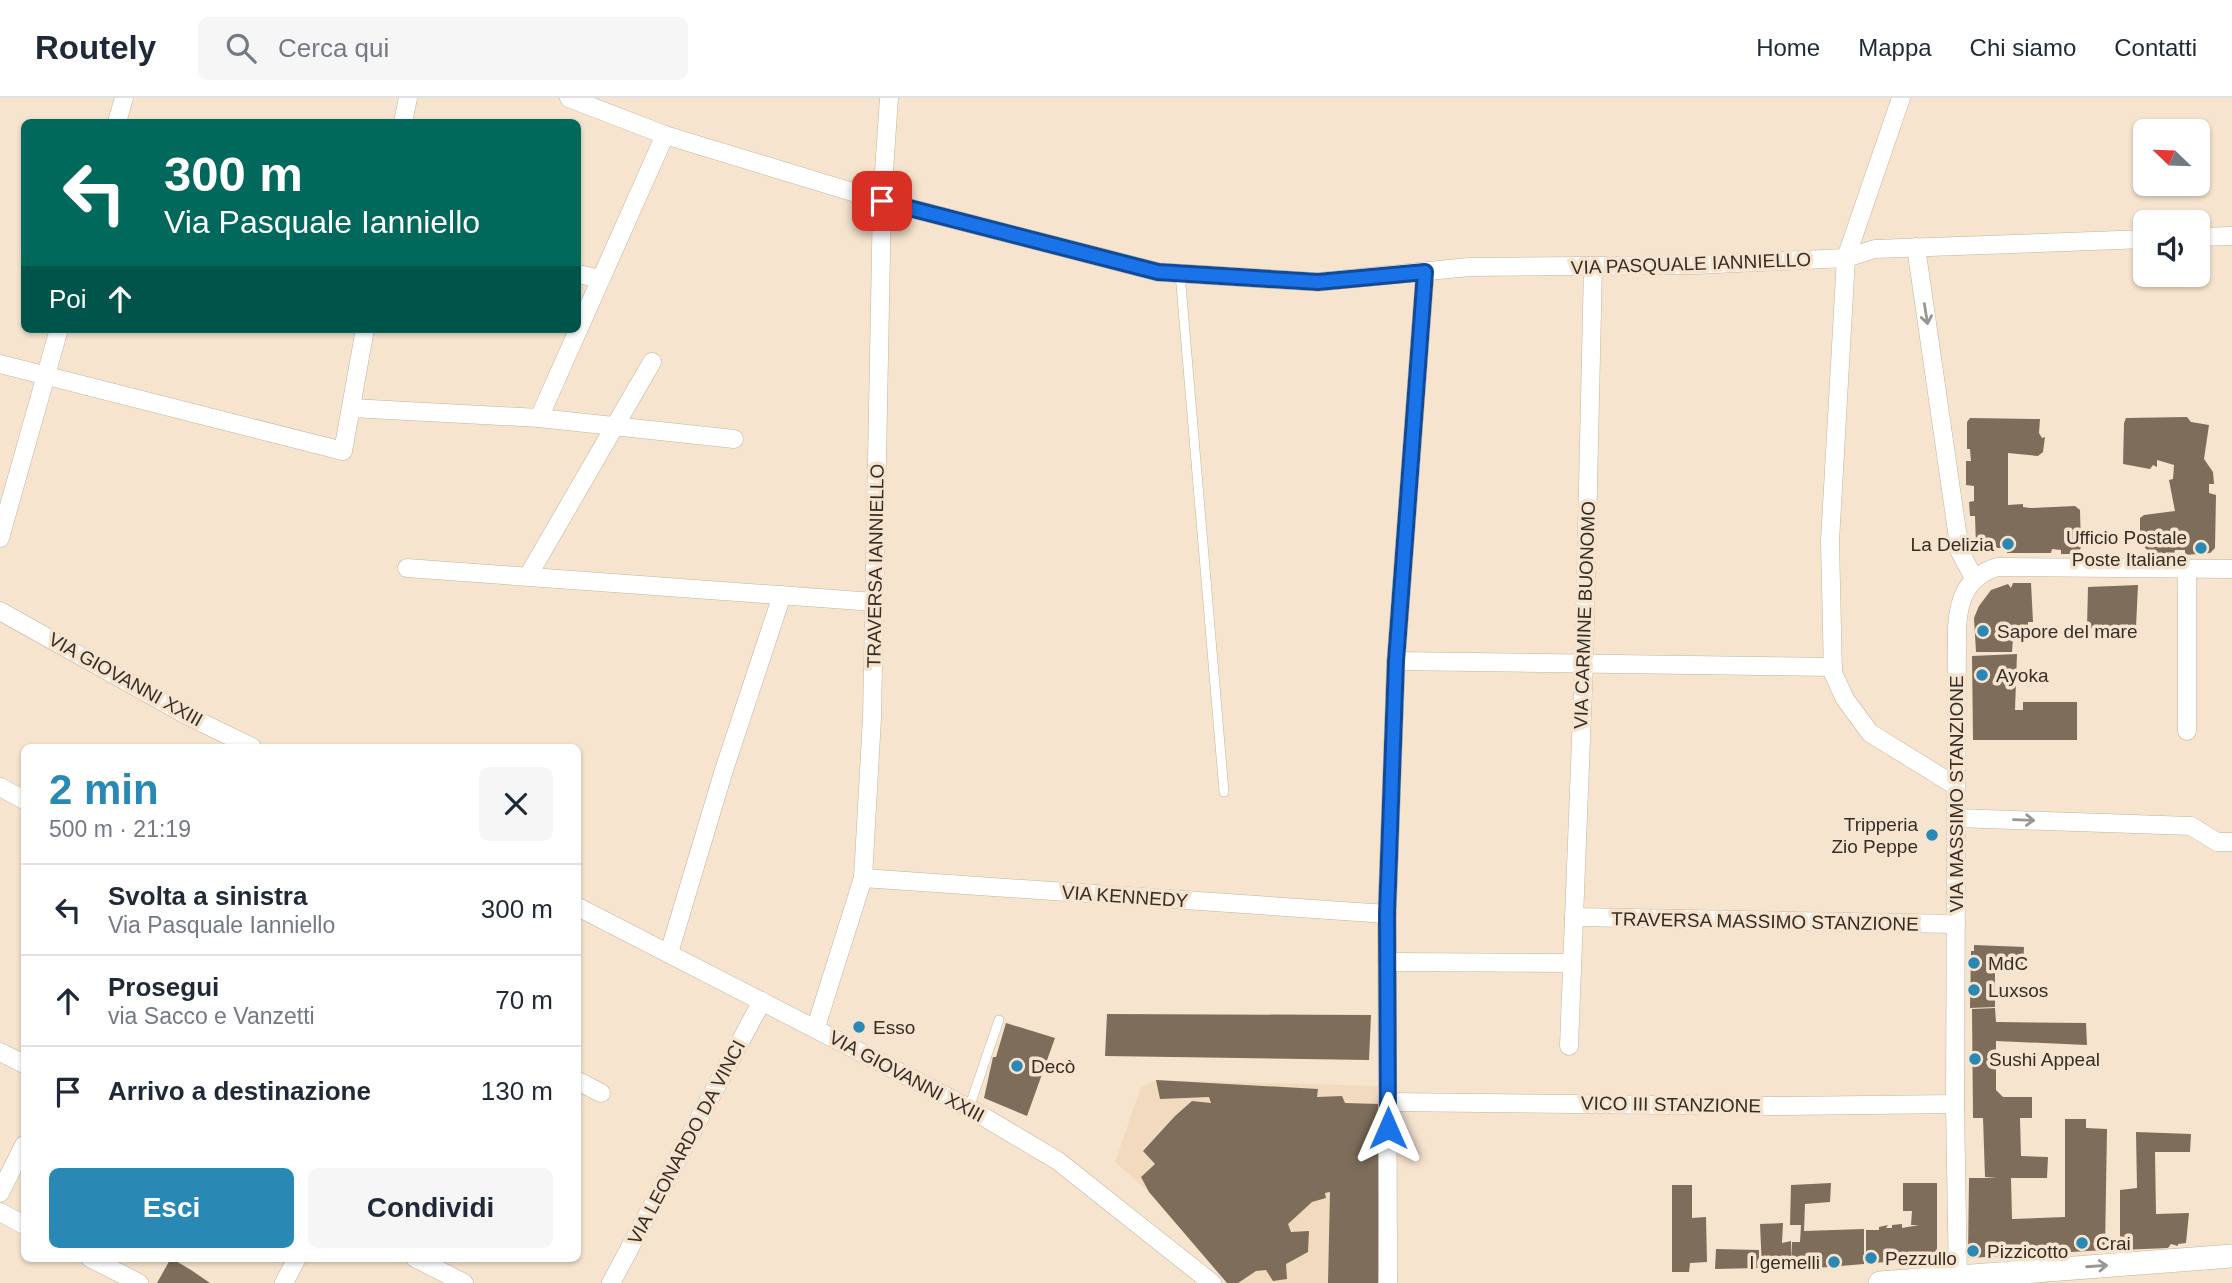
<!DOCTYPE html>
<html lang="it">
<meta charset="utf-8">
<style>
body{margin:0;font-family:Arial,sans-serif;background:#f6f6f7;color:#1f2937;height:100vh;display:flex;flex-direction:column;font-size:26px;white-space:nowrap}
*{box-sizing:border-box;margin:0}
p{font-size:23px;color:#747a83}
.icon{flex:none;width:38px;height:38px;fill:none;stroke:currentColor;stroke-width:2;stroke-linecap:round;stroke-linejoin:round}
.map{position:relative;flex:1;overflow:hidden}
.details{position:absolute;left:21px;top:646px;width:560px;height:518px;display:flex;flex-direction:column;background:#fff;border-radius:10px;box-shadow:0 2px 5px #0004}
.details>*{flex:none}
.top-card{position:absolute;left:21px;top:21px;width:560px;height:214px;border-radius:10px;box-shadow:0 2px 5px #0004;background:#00695c;color:#fff;overflow:hidden}
.needle{width:46px;rotate:293deg}
.tools{position:absolute;left:2133px;top:21px;display:grid;gap:14px}
.tools a{display:grid;place-items:center;width:77px;height:77px;border-radius:10px;background:#fff;box-shadow:0 2px 5px #0004;font-size:35px}
.pin{position:absolute;display:grid;place-items:center;width:60px;height:60px;color:#fff;margin:-30px;border-radius:14px;box-shadow:0 4px 10px #0006}
.me{position:absolute;width:77px;margin:-38px;rotate:0deg;stroke-linejoin:round;filter:drop-shadow(0 0 5px #0008)}
.turn{display:flex;align-items:center;gap:24px;height:147px;padding:0 28px;font-size:32px}
.turn .icon{width:91px;height:91px;stroke-width:2.5}
.turn b{display:block;font-size:49px;line-height:60px}
.then{display:flex;align-items:center;height:66px;padding:0 28px;background:#0003;gap:14px;font-size:26px}
.round{display:grid;place-items:center;flex:none;width:74px;height:74px;border-radius:10px;background:#f6f6f7}
.overview{display:flex;align-items:center;justify-content:space-between;height:119px;padding:0 28px}
h1{font-size:42px;font-weight:800;line-height:52px;color:#2988b4}
.cta{display:flex;gap:14px;margin-top:auto;padding:14px 28px}
.cta a{flex:1;height:80px;border-radius:10px;background:#2988b4;color:#fff;font-size:28px;font-weight:800;line-height:80px;text-align:center}
.cta a+a{background:#f6f6f7;color:#1f2937}
ul{padding:0;list-style:none}
li{display:flex;align-items:center;gap:21px;height:91px;padding:0 28px;border-top:2px solid #e0e1e3}
li div{flex:1}
li b{display:block;font-size:26px}
li em{font-style:normal}
header{display:flex;align-items:center;gap:42px;box-sizing:border-box;height:98px;padding:0 35px;background:#fff;border-bottom:2px solid #e0e1e3}
header strong{font-size:33px}
nav{display:flex;gap:38px;margin-inline-start:auto;font-size:24px}
.search{width:490px;height:63px;background:#f6f6f7;display:flex;align-items:center;gap:18px;box-sizing:border-box;padding:0 24px;border-radius:10px;color:#747a83;font-size:26px}
.map>svg:first-child{display:block}
</style>
<header>
<strong>Routely</strong>
<div class="search"><svg class="icon" aria-label="search" viewBox="0 0 24 24"><circle cx="10" cy="10" r="6"/><path d="M15 15l6 6"/></svg>Cerca qui</div>
<nav><a>Home</a><a>Mappa</a><a>Chi siamo</a><a>Contatti</a></nav>
</header>
<div class="map">
<svg width="2232" height="1185" viewBox="0 0 2232 1185">
<rect width="100%" height="100%" fill="#f7e4cf"/>
<!-- built -->
<path fill="#f2dabe" d="M1156,982L1378,988V1185H1227L1149,1094L1115,1064L1141,989Z"/>
<!-- building -->
<g fill="#7e6d5a">
<path d="M2187,319L2191,324L2209,327L2204,361L2213,374L2214,386H2209V395L2216,397L2215,450L2210,455L2185,457V452H2175L2174,456L2149,455L2144,448L2145,434L2140,433V420L2144,417L2175,413L2169,382L2173,381L2174,367L2157,362V369L2153,367L2150,371L2123,366L2124,325L2126,320Z"/>
<path d="M1970,320L2040,321L2039,335L2042,340L2045,339L2043,354L2038,358L2008,355V407L2023,406V409L2030,410L2075,408L2080,412L2081,450L2076,456H2061V452L2052,451L2051,455H2007V450H1997L1994,455L1982,454L1976,449L1975,418H1970L1969,404L1974,403V388L1966,387V363H1971L1970,351H1967V324Z"/>
<path d="M2013,485H2031L2033,524H2028V529L2014,527L2012,554H1976L1974,520L1979,508L1991,492L2008,486L2011,490Z"/>
<path d="M2138,487L2136,529L2087,530L2088,489Z"/>
<path d="M2017,556L2015,612H2023V604H2077V642H1973L1972,558Z"/>
<path d="M1974,847L2024,849L2023,870L1995,869V909L1970,910L1971,853H1974Z"/>
<path d="M1995,910L1996,924L2086,925L2087,947L1996,943V992L2003,999H2032V1020H2020L2021,1058L2048,1059L2047,1080H2011L2012,1121L2065,1119V1021H2086V1030L2107,1031L2105,1152L1968,1160L1969,1080H1997L1985,1079L1983,1020H1973L1972,911Z"/>
<path d="M1107,916L1371,917L1369,962L1105,958Z"/>
<path d="M1006,925L1055,940L1027,1018L984,1000L993,959H996Z"/>
<path d="M1156,982L1318,991L1317,999L1342,998L1345,1005L1380,1006L1378,1185H1328L1330,1094L1325,1095L1326,1100L1312,1104L1288,1126L1291,1134L1309,1133L1308,1154L1286,1166L1287,1181L1273,1183L1266,1172L1256,1173L1238,1185H1227L1149,1094L1141,1079L1155,1066L1143,1053L1175,1018L1192,1003L1211,1005L1209,999L1160,1001Z"/>
<path d="M2136,1034L2191,1036L2190,1054H2155L2156,1116L2189,1115L2186,1145L2178,1146V1148L2171,1146L2168,1150L2120,1152V1092L2137,1090Z"/>
<path d="M1831,1085L1830,1104L1805,1106L1804,1133L1864,1131V1166L1793,1172L1791,1167V1171L1762,1170L1760,1126L1783,1125L1782,1145L1791,1143V1164L1792,1144H1800L1801,1127H1790L1791,1087Z"/>
<path d="M1903,1085H1937V1162L1866,1165V1132H1879V1129L1888,1127L1886,1130H1892V1127L1902,1126V1130L1919,1127H1911L1912,1113H1903Z"/>
<path d="M1672,1087H1692V1120L1706,1119L1707,1164L1690,1165L1689,1174H1672Z"/>
<path d="M1716,1151L1759,1152V1170L1715,1171Z"/>
<path d="M171,1160L191,1172L210,1185H157Z"/>
</g>
<g fill="none" stroke-linecap="round" stroke-linejoin="round">
<!-- service casing -->
<g stroke="#c5b39e" stroke-width="10">
<g id="service">
<path d="M1180,175L1224,694"/>
<path d="M969,1010L999,922"/>
</g>
</g>
<!-- minor casing -->
<g stroke="#c5b39e" stroke-width="19">
<g id="minor">
<path d="M569,0L665,37L882,103L1158,174L1318,184L1469,169L1694,167L1846,160L1875,151L2146,141"/>
<path d="M1901,0L1846,160L1830,443L1833,575L1845,601L1870,635L1956,688"/>
<path d="M117,24L124,0"/>
<path d="M403,24L408,0"/>
<path d="M2198,139L2232,138"/>
<path d="M1916,149L1960,454L1974,480"/>
<path d="M578,176L601,181"/>
<path d="M0,266L343,353L365,231"/>
<path d="M351,310L539,320L734,341"/>
<path d="M539,320L665,37"/>
<path d="M0,440L59,231"/>
<path d="M407,470L874,504"/>
<path d="M528,478L652,264"/>
<path d="M0,513L188,618L252,649"/>
<path d="M1396,563L1833,569"/>
<path d="M2187,633V471"/>
<path d="M0,689L24,702"/>
<path d="M1956,720L2191,728L2217,744H2232"/>
<path d="M863,780L1387,816"/>
<path d="M578,809L969,1010L1058,1063L1212,1185"/>
<path d="M1574,819L1956,826"/>
<path d="M669,855L724,672L782,497"/>
<path d="M1387,864L1572,865"/>
<path d="M816,929L863,780L872,620L882,103L889,0"/>
<path d="M1569,948L1584,565L1593,168"/>
<path d="M0,954L24,966"/>
<path d="M578,983L601,995"/>
<path d="M1388,1004L1782,1008L1955,1006"/>
<path d="M0,1095L24,1047"/>
<path d="M0,1114L24,1127"/>
<path d="M90,1160L139,1185"/>
<path d="M415,1160L464,1185"/>
<path d="M284,1185L297,1160"/>
<path d="M611,1185L762,903"/>
<path d="M1388,1185L1387,816L1396,563L1425,174"/>
<path d="M1958,1185L1955,1006L1957,529C1959,499 1967,479 1997,469L2232,471"/>
</g>
</g>
<!-- tertiary casing -->
<g stroke="#c5b39e" stroke-width="24">
<path id="tertiary" d="M1880,1185L2232,1158"/>
</g>
<!-- service -->
<use href="#service" stroke="#fff" stroke-width="9"/>
<!-- minor -->
<use href="#minor" stroke="#fff" stroke-width="18"/>
<!-- tertiary -->
<use href="#tertiary" stroke="#fff" stroke-width="23"/>
</g>
<!-- one-way arrows -->
<defs><path id="oneway-shaft" d="M-6 0H5M1.5-3L5.5 0L1.5 3" fill="none" stroke-width="1.6" stroke-linecap="round" stroke-linejoin="round" transform="scale(1.75)"/></defs>
<g stroke="#9a9692">
<use href="#oneway-shaft" transform="translate(1926 216) rotate(81)"/>
<use href="#oneway-shaft" transform="translate(2024 722) rotate(2)"/>
<use href="#oneway-shaft" transform="translate(2097 1168) rotate(-4)"/>
</g>
<g fill="none" stroke-linecap="round" stroke-linejoin="round">
<!-- route casing -->
<g stroke="#114b97" stroke-width="18">
<path id="route" d="M882,103L1158,174L1318,184L1425,174L1396,563L1387,816L1388,1030"/>
</g>
<!-- route -->
<use href="#route" stroke="#1a73e8" stroke-width="12"/>
</g>
<!-- markers -->
<g fill="#2988b4" stroke="#f7e4cf" stroke-width="2.5">
<circle cx="2008" cy="446" r="7"/>
<circle cx="2201" cy="450" r="7"/>
<circle cx="1983" cy="533" r="7"/>
<circle cx="1982" cy="577" r="7"/>
<circle cx="1932" cy="737" r="7"/>
<circle cx="1974" cy="865" r="7"/>
<circle cx="1974" cy="892" r="7"/>
<circle cx="859" cy="929" r="7"/>
<circle cx="1975" cy="961" r="7"/>
<circle cx="1017" cy="968" r="7"/>
<circle cx="2082" cy="1145" r="7"/>
<circle cx="1973" cy="1153" r="7"/>
<circle cx="1871" cy="1160" r="7"/>
<circle cx="1834" cy="1164" r="7"/>
</g>
<g text-anchor="middle" stroke-width="7" stroke-linejoin="round" paint-order="stroke">
<!-- street labels -->
<g font-size="19" fill="#352e26" stroke="#f7e4cf">
<text transform="translate(1691 165) rotate(-2)" y="7">VIA PASQUALE IANNIELLO</text>
<text transform="translate(875 468) rotate(-89)" y="7">TRAVERSA IANNIELLO</text>
<text transform="translate(1584 517) rotate(-88)" y="7">VIA CARMINE BUONOMO</text>
<text transform="translate(126 581) rotate(29)" y="7">VIA GIOVANNI XXIII</text>
<text transform="translate(1956 696) rotate(-90)" y="7">VIA MASSIMO STANZIONE</text>
<text transform="translate(1125 798) rotate(4)" y="7">VIA KENNEDY</text>
<text transform="translate(1765 823) rotate(1)" y="7">TRAVERSA MASSIMO STANZIONE</text>
<text transform="translate(907 978) rotate(28)" y="7">VIA GIOVANNI XXIII</text>
<text transform="translate(1671 1006) rotate(1)" y="7">VICO III STANZIONE</text>
<text transform="translate(686 1044) rotate(-62)" y="7">VIA LEONARDO DA VINCI</text>
</g>
<!-- poi labels -->
<g font-size="19" fill="#352e26" stroke="#f7e4cf" text-anchor="start">
<text x="2187" y="446" text-anchor="end">Ufficio Postale<tspan x="2187" dy="22">Poste Italiane</tspan></text>
<text x="1994" y="453" text-anchor="end">La Delizia</text>
<text x="1997" y="540">Sapore del mare</text>
<text x="1996" y="584">Ayoka</text>
<text x="1918" y="733" text-anchor="end">Tripperia<tspan x="1918" dy="22">Zio Peppe</tspan></text>
<text x="1988" y="872">MdC</text>
<text x="1988" y="899">Luxsos</text>
<text x="873" y="936">Esso</text>
<text x="1989" y="968">Sushi Appeal</text>
<text x="1031" y="975">Decò</text>
<text x="2096" y="1152">Crai</text>
<text x="1987" y="1160">Pizzicotto</text>
<text x="1885" y="1167">Pezzullo</text>
<text x="1820" y="1171" text-anchor="end">I gemelli</text>
</g>
</g>
</svg>
<div class="tools">
<a><svg class="needle" viewBox="-14 -14 28 28"><path d="M0-13l5 13h-10z" fill="#e53935"/><path d="M0 13l5-13h-10z" fill="#747a83"/></svg></a>
<a><svg class="icon" aria-label="sound" viewBox="0 0 24 24"><path d="M4 9h4l5-4v14l-5-4H4zM17 9q2 3 0 6"/></svg></a>
</div>
<div class="pin" style="left:882px;top:103px;background:#d93025"><svg class="icon" aria-label="arrive" viewBox="0 0 24 24"><path d="M6 21V4h12l-3 4 3 4H6"/></svg></div>
<svg class="me" style="left:1388px;top:1030px" viewBox="-20 -20 40 40"><path d="M0-17L14 15 0 8-14 15z" fill="#1a73e8" stroke="#fff" stroke-width="4"/></svg>
<div class="top-card">
<div class="turn"><svg class="icon" aria-label="left" viewBox="0 0 24 24"><path d="M17 20v-9H6M10 6l-5 5 5 5"/></svg><div><b>300 m</b>Via Pasquale Ianniello</div></div>
<div class="then">Poi<svg class="icon" aria-label="ahead" viewBox="0 0 24 24"><path d="M12 20V5M6 11l6-6 6 6"/></svg></div>
</div>
<section class="details">
<div class="overview"><div><h1>2 min</h1><p>500 m · 21:19</p></div><a class="round"><svg class="icon" aria-label="close" viewBox="0 0 24 24"><path d="M6 6l12 12M18 6L6 18"/></svg></a></div>
<ul>
<li><svg class="icon" aria-label="left" viewBox="0 0 24 24"><path d="M17 20v-9H6M10 6l-5 5 5 5"/></svg><div><b>Svolta a sinistra</b><p>Via Pasquale Ianniello</p></div><em>300 m</em></li>
<li><svg class="icon" aria-label="ahead" viewBox="0 0 24 24"><path d="M12 20V5M6 11l6-6 6 6"/></svg><div><b>Prosegui</b><p>via Sacco e Vanzetti</p></div><em>70 m</em></li>
<li><svg class="icon" aria-label="arrive" viewBox="0 0 24 24"><path d="M6 21V4h12l-3 4 3 4H6"/></svg><div><b>Arrivo a destinazione</b></div><em>130 m</em></li>
</ul>
<div class="cta"><a>Esci</a><a>Condividi</a></div>
</section>
</div>
